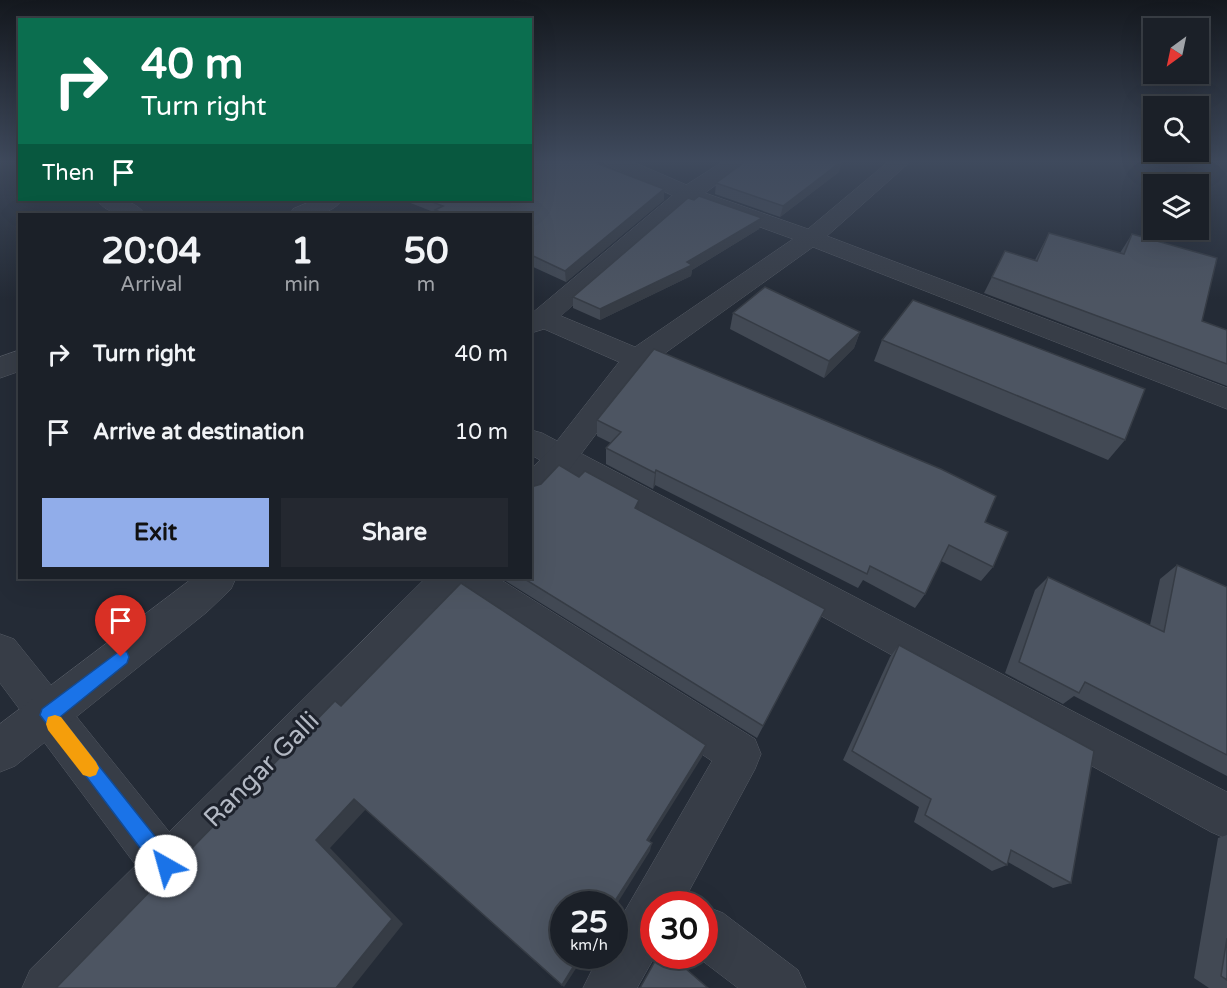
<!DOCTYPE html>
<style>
body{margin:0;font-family:"Varela Round",sans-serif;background:#242830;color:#f1f3f6;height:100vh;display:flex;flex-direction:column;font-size:22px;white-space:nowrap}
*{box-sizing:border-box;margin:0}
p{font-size:20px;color:#a0a3a8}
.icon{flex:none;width:33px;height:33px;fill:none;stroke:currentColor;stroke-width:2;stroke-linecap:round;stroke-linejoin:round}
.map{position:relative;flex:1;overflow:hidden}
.panel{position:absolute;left:18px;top:213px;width:514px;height:366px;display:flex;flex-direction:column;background:#1b2028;border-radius:0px;box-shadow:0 6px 24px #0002,0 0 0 2px #393e45}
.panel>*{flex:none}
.banner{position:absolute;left:18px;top:18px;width:514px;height:183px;border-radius:0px;box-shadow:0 6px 24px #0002,0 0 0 2px #393e45;background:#0b6e4f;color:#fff;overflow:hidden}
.needle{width:39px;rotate:213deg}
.buttons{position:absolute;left:1143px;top:18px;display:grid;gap:12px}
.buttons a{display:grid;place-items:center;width:66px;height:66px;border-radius:0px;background:#1b2028;box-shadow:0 6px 24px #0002,0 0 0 2px #393e45;font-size:30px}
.speed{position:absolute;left:550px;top:891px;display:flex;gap:12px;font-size:30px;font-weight:700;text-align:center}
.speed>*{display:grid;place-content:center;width:78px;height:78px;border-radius:50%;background:#1b2028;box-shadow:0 6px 24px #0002,0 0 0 2px #393e45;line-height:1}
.speed small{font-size:15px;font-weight:400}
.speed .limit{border:9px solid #d22;background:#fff;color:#111}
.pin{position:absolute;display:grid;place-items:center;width:51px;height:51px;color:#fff;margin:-62px -26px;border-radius:50% 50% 50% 0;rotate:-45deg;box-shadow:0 0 6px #0007}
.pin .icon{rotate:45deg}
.me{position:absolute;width:66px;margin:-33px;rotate:322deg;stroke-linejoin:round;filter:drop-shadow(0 0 4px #0008)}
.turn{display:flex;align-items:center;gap:21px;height:126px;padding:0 24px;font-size:27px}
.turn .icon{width:78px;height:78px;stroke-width:2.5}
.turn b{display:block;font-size:42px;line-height:51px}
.then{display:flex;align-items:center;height:57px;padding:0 24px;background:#0003;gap:12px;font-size:22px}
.eta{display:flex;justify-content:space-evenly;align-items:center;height:102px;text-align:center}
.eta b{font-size:36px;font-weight:800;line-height:42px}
.button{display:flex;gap:12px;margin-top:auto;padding:12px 24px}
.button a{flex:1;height:69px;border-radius:0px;background:#91adea;color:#111;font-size:24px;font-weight:800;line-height:69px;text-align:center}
.button a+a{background:#242830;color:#f1f3f6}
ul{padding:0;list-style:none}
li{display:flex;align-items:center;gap:18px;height:78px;padding:0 24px}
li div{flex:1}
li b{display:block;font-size:22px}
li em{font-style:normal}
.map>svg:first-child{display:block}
</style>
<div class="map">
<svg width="1227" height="988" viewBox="0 0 1227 988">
<rect width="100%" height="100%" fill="#242b36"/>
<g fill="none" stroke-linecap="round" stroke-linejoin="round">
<!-- minor casing -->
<g stroke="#555b65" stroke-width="1">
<g id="minor">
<path d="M604,161H631L696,189L699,194L696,199L688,200L680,199L607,165Z"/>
<path d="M97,200C114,198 134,199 145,214C129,216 108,216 97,200Z"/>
<path d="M314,200H342C331,216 307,216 290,214L293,209Z"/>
<path d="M20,350V371L0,378V357Z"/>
<path d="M531,430L542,433L1227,792V839L1211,832L531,455Z"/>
<path d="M450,578H498L755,739L761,754L755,769L682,904H654L655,956L637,988H583L599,956H615V928L712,761L455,589Z"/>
<path d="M0,634L14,639L183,849L190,866L183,883L166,890L149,883L0,683Z"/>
<path d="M705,906L723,913L798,970L806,988H738L696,956H705Z"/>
</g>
</g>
<!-- tertiary casing -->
<g stroke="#555b65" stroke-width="1">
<g id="tertiary">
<path d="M724,161H748L705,193L808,229L889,161H911L827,236L1227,388V409L813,247L647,366L572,466L543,499L531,503V469L550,450L619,362L544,329L531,333V314L680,189ZM691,202L793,239L635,347L561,316Z"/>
<path d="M193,578H236L231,589L207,612L15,766L0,772V724Z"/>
<path d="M426,578H468L463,589L84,988H22L30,970Z"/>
</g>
</g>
<!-- minor -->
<use href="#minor" fill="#373d47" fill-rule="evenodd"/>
<!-- tertiary -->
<use href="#tertiary" fill="#373d47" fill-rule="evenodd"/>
</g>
<!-- wall -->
<g fill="#424954">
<path d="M839,172L780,217L715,194L716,183Z"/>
<path d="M403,200H664L566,282L531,266V214H436V213Z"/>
<path d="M694,200L762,218L759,229L692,270L691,276L600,320L573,308V297Z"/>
<path d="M1049,233L1120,253L1132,234L1202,321L1227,330V386L984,293L1005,251L1035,260Z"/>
<path d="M733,313L860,332L854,348L824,378L730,329Z"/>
<path d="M882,340L1125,440L1108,460L874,361Z"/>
<path d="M597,420L985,522L993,567L981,581L941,561L925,594L915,608L863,580L858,588L655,485L653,489L606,464V448L611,443L597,436Z"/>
<path d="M579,477L639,500V510L825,609L757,738L501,578H531Z"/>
<path d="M1177,565L1227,587V776L1074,696L1063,704L1005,673L1035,590L1048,577L1150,625L1160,579Z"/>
<path d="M899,645L1071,883L1053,888L1008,862L1007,865L992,871L914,822L919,807L843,760L890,657Z"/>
<path d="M1227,835V988H1209L1194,978L1218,838Z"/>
</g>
<!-- shaded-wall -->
<g fill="#363c45">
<path d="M842,161L839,172L780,217L783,206Z"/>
<path d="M664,189V200L566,282L565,271Z"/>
<path d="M762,218L759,229L692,270L691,276L600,320V309L687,262Z"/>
<path d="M860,332L854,348L824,378L829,361Z"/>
<path d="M656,470L655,485L653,489L655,473Z"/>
<path d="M639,500V517L635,508Z"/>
<path d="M706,745L702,757L645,848L647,840Z"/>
<path d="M354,799L366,809L330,848L403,924L352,988H336L316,840Z"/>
<path d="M652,843L650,851L615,907V904H613Z"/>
<path d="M580,956H584L564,987L562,985Z"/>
</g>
<!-- building -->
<g fill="#4d5562" stroke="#363c45" stroke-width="1.5">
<path d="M531,161H591L664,189L565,271L531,255V214H445L435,210L443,206L427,200H531Z"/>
<path d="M746,161H842L783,206L716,183Z"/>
<path d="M699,196L762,218L687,262L692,265L600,309L573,297L688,198L694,200Z"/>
<path d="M1049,233L1124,254L1132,234L1217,258L1202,321L1227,330V364L992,277L1005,251L1037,261Z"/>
<path d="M765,287L860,332L829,361L733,313Z"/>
<path d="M913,300L1145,389L1125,440L882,340Z"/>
<path d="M654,349L941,469L996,496L985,522L1008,532L993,567L949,545L925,594L870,566L867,574L656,470L655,473L606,448L621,432L597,420Z"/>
<path d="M559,465L579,477L585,471L639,500L635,508L825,609L763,726L523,578H531V487L541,484Z"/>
<path d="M1177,565L1227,587V755L1085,682L1079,693L1019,662L1048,577L1164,632Z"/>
<path d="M461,583L706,745L647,840L652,843L613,904H564V956H580L562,985L354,799L316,840L392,919L336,988H55H56L335,701L341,706Z"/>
<path d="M899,645L1094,751L1071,883L1011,850L1007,865L925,815L931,799L852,751Z"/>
<path d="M1227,938V980L1221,976Z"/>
<path d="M658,956H671L708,988H638H640Z"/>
</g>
<!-- sky -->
<linearGradient id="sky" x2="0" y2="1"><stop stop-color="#14181e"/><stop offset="0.54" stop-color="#3f4a5d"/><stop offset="1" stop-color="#3f4a5d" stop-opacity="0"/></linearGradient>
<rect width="1227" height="299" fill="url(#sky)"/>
<!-- route -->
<path fill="#1a73e8" stroke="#114b97" stroke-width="1.5" d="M121,650L127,652L129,657L127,663L60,717L173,859L176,866L173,873L166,875L159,873L40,715L42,709Z"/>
<!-- slow -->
<path fill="#f59e0b" d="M55,715L61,717L96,762L99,768L96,775L90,777L83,775L48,730L46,724L48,717Z"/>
<g text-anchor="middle" stroke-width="6" stroke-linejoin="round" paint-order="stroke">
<!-- near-street labels -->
<g font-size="26" fill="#b2b8c3" stroke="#1d222c">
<text transform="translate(261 769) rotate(-45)" y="9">Rangar Galli</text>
</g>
</g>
</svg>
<div class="buttons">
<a><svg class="needle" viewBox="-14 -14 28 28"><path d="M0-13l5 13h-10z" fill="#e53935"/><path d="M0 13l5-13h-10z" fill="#a0a3a8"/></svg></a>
<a><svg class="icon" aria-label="search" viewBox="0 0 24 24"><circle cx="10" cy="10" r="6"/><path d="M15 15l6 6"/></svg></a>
<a><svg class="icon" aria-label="layers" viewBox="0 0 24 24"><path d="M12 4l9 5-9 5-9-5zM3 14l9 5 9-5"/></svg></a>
</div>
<div class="speed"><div>25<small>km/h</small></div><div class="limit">30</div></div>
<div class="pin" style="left:121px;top:657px;background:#d93025"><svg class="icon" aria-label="arrive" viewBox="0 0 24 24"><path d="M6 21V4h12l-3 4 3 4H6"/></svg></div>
<svg class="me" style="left:166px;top:866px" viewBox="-20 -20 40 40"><circle r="19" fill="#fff"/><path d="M0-13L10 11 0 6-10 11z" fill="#1a73e8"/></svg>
<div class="banner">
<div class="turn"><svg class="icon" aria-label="right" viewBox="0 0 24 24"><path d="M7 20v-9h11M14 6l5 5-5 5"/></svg><div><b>40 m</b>Turn right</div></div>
<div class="then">Then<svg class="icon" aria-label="arrive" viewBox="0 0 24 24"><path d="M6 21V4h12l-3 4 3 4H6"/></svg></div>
</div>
<section class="panel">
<div class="eta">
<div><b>20:04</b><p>Arrival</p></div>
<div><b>1</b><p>min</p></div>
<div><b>50</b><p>m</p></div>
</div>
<ul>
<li><svg class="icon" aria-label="right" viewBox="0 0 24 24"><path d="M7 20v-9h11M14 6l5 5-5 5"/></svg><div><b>Turn right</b></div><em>40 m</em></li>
<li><svg class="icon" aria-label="arrive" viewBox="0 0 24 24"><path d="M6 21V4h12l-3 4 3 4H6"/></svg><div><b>Arrive at destination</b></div><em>10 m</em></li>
</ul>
<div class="button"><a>Exit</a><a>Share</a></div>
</section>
</div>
